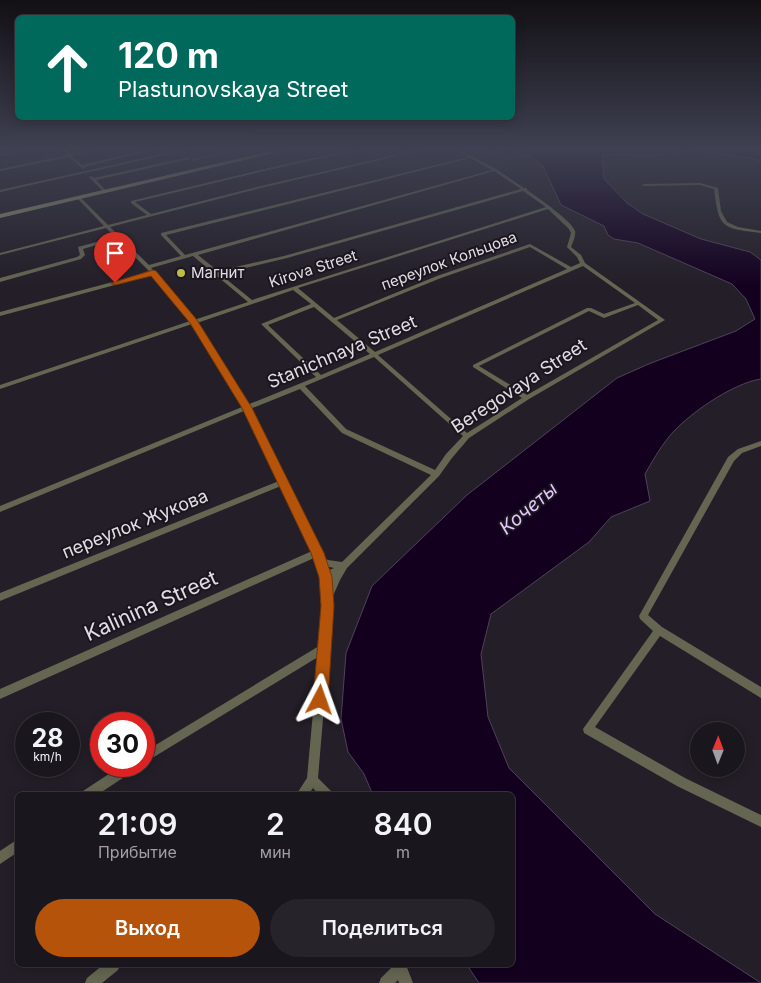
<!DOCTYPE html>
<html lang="ru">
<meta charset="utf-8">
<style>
body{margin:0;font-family:Inter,sans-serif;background:#27232a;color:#f1f3f6;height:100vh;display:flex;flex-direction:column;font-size:19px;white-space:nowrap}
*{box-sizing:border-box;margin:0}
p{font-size:16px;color:#9f9fa4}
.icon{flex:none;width:28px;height:28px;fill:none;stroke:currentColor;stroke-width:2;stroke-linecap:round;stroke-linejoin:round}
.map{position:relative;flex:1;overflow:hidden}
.details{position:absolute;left:15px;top:792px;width:500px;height:175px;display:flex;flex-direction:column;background:#1a161d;border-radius:8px;box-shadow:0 2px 12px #0003,0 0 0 1px #38353b}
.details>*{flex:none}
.hud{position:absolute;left:15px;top:15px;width:500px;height:105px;border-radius:8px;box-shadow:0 2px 12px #0003,0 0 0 1px #38353b;background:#00695c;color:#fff;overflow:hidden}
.needle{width:32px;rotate:1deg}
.controls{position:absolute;left:690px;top:722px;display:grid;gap:10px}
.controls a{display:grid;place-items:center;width:55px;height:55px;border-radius:50%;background:#1a161d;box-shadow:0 2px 12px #0003,0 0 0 1px #38353b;font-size:25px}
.speed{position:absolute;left:15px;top:712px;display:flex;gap:10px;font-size:25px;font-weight:700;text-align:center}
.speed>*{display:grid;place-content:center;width:65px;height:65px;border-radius:50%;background:#1a161d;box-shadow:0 2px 12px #0003,0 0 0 1px #38353b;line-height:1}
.speed small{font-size:12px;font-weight:400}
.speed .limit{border:8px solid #d22;background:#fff;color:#111}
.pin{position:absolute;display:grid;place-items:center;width:42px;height:42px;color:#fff;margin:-51px -21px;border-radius:50% 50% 50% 0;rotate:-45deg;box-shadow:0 0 5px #0007}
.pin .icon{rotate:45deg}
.me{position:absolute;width:55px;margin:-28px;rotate:4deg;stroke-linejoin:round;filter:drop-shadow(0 0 4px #0008)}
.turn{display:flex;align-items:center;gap:18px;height:105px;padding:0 20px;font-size:22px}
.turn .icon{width:65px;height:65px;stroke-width:2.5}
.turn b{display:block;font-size:35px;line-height:42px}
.eta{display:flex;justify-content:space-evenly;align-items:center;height:85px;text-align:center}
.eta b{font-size:30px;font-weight:600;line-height:35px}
.action{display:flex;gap:10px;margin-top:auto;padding:10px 20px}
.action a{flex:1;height:58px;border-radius:30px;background:#b45309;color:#fff;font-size:20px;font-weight:600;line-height:58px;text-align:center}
.action a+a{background:#27232a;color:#f1f3f6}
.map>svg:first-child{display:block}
</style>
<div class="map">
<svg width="761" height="983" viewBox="0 0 761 983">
<rect width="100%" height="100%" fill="#231e27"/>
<!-- water -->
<path fill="#13001f" stroke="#50425a" d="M522,149H761V161L751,158L694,151L647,156L611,154L602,156L604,179L627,203L643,214L701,239L750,252L761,260V379C733,383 686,415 668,438C659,449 652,462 645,474L650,501L611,517L589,542L491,614L481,654L488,717L509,768L655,914L761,983H479L467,965H512V795H373L364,774L348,752L341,719L346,653L372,586L467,495L617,378L651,363L736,331L755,319L746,299L732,284L638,243L614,239L608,235L604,226L561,205L543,166Z"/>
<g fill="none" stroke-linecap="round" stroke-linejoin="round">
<!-- stream -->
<g stroke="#50425a" stroke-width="1">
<path d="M500,155L523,149"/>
<path d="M483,156L506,149"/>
<path d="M523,157L530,156"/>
<path d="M496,158L526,152"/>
<path d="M505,160L529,154"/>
</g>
<!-- street -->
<g fill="#656651" fill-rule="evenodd">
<path d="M20,149H28L0,156V154Z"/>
<path d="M65,149L70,154L93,149H101L72,156L82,165L150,149H158L84,167L85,168L83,169L69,157L0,171V169L67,155L62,149Z"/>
<path d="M184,149H192L0,192V190Z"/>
<path d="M235,149H243L192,161L190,160Z"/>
<path d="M354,149H362L264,171L135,202L151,214L261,186L420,149H427L261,188L110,227L149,265L181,256L161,235V233L468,157L454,149H458L496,169L524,188H527V190C537,197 572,221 575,231C576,236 573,242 571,247L581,255L585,263L665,320L529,399L469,438L452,458L439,476L347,568L340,580L333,596L331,599L329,648L318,778L331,791L333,795H319L313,788L308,795H296L307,778L318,657L144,763V752L319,646L323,606L321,577L314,558L0,699V689L312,551L281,486L0,601V593L279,481L244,411L0,512V506L242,407L209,350L192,324L0,389V385L190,321L180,307L152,275L0,316V312L150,272L117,239L83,249L85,255L81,259L0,282V278L77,257L80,255L78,247L115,237L106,228L0,255V253L104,226L78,199V197H80L108,225L147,215L131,203V201L264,169ZM470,158L492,170L185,255L166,235ZM494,171L521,189L284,256L218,271L198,255ZM523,191L546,207L252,300L220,274L287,258ZM548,209L569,229L571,233L567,247L577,257L580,263L571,267L530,244L437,276L334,318L298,288ZM530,247L567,269L375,352L337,320L441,278ZM193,256L248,302L194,320L170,288L151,268ZM583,266L635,303L604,314L591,308H587L473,365V367L522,398L467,433L378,355ZM293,290L311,304L261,324L316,377L247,405L215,350L197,323ZM638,305L658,320L527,395L479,366L589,311L604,318ZM314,307L370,354L321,375L268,325ZM374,357L463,436L446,454L435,470L346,429L305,386ZM300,389L342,433L431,475L342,562L328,560L322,557L279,465L250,409ZM325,566L334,568L327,571Z"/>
<path d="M189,157L190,159L96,180L107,192L105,193L89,177L91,176L94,178Z"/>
<path d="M700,183L718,188L721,211L727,222L738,227L761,231V233C722,228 719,229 714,189L700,185L644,186L642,185L644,184Z"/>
<path d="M761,441V446L742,453L734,461L648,615L662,627L761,687V698L660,636L595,727L685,778L761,815V827L677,786L584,733L583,729L653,631L640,619L639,616L728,457L738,449Z"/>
<path d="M121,766H136L135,770L97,795H81L83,791Z"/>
<path d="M18,839V852L0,864V851Z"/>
<path d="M103,965H120L118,970L102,983H85L87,978Z"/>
<path d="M394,965H406L413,983H399L398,980L395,983H379L381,978Z"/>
</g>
<!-- secondary -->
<path fill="#8c8d6b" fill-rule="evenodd" d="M280,149H291L0,218V214Z"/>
</g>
<!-- sky -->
<linearGradient id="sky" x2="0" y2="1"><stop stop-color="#131015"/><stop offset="0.52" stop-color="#3f4152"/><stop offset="1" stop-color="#3f4152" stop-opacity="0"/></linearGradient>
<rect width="761" height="287" fill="url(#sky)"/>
<!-- route -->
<path fill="#b45309" stroke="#753606" d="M153,270L156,271L197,320L252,408L324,553L332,577L334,606L328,700L325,705L320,707L315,705L313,700L321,606L319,577L311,553L242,408L190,323L151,276L115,285L111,283Z"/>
<!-- markers -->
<circle fill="#bfbe42" stroke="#1a151e" stroke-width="2" cx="181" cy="273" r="5"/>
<g text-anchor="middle" stroke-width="4" stroke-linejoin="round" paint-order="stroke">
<!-- far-street labels -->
<g font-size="15" fill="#e0dde3" stroke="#1a151e">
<text transform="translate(449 261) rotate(-20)" y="5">переулок Кольцова</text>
<text transform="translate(313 269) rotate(-18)" y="5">Kirova Street</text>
</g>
<!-- far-poi labels -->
<g font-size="15" fill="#e0dde3" stroke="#1a151e" text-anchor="start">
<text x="191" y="278">Магнит</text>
</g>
<!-- street labels -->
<g font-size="18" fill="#e0dde3" stroke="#1a151e">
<text transform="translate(342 352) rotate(-23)" y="6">Stanichnaya Street</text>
<text transform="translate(519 386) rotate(-33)" y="6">Beregovaya Street</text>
<text transform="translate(135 524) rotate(-22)" y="6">переулок Жукова</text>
</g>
<!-- water labels -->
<g font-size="19" font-style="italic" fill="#e4c6fd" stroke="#1a151e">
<text transform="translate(528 508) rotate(-40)" y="7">Кочеты</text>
</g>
<!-- near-street labels -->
<g font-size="21" fill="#e0dde3" stroke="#1a151e">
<text transform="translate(151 606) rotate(-24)" y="7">Kalinina Street</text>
</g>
</g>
</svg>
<div class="controls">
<a><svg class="needle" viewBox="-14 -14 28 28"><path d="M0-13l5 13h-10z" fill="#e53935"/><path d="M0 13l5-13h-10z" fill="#9f9fa4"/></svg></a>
</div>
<div class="speed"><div>28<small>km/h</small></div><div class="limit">30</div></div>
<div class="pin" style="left:115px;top:283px;background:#d93025"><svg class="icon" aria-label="arrive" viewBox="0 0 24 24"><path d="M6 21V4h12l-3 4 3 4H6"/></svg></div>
<svg class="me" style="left:320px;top:700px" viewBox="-20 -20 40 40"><path d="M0-17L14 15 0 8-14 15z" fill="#b45309" stroke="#fff" stroke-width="4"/></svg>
<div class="hud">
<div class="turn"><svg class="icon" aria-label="ahead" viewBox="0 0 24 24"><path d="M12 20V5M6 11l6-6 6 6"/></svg><div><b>120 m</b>Plastunovskaya Street</div></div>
</div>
<section class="details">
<div class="eta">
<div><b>21:09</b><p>Прибытие</p></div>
<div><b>2</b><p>мин</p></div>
<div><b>840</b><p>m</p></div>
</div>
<div class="action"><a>Выход</a><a>Поделиться</a></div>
</section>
</div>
